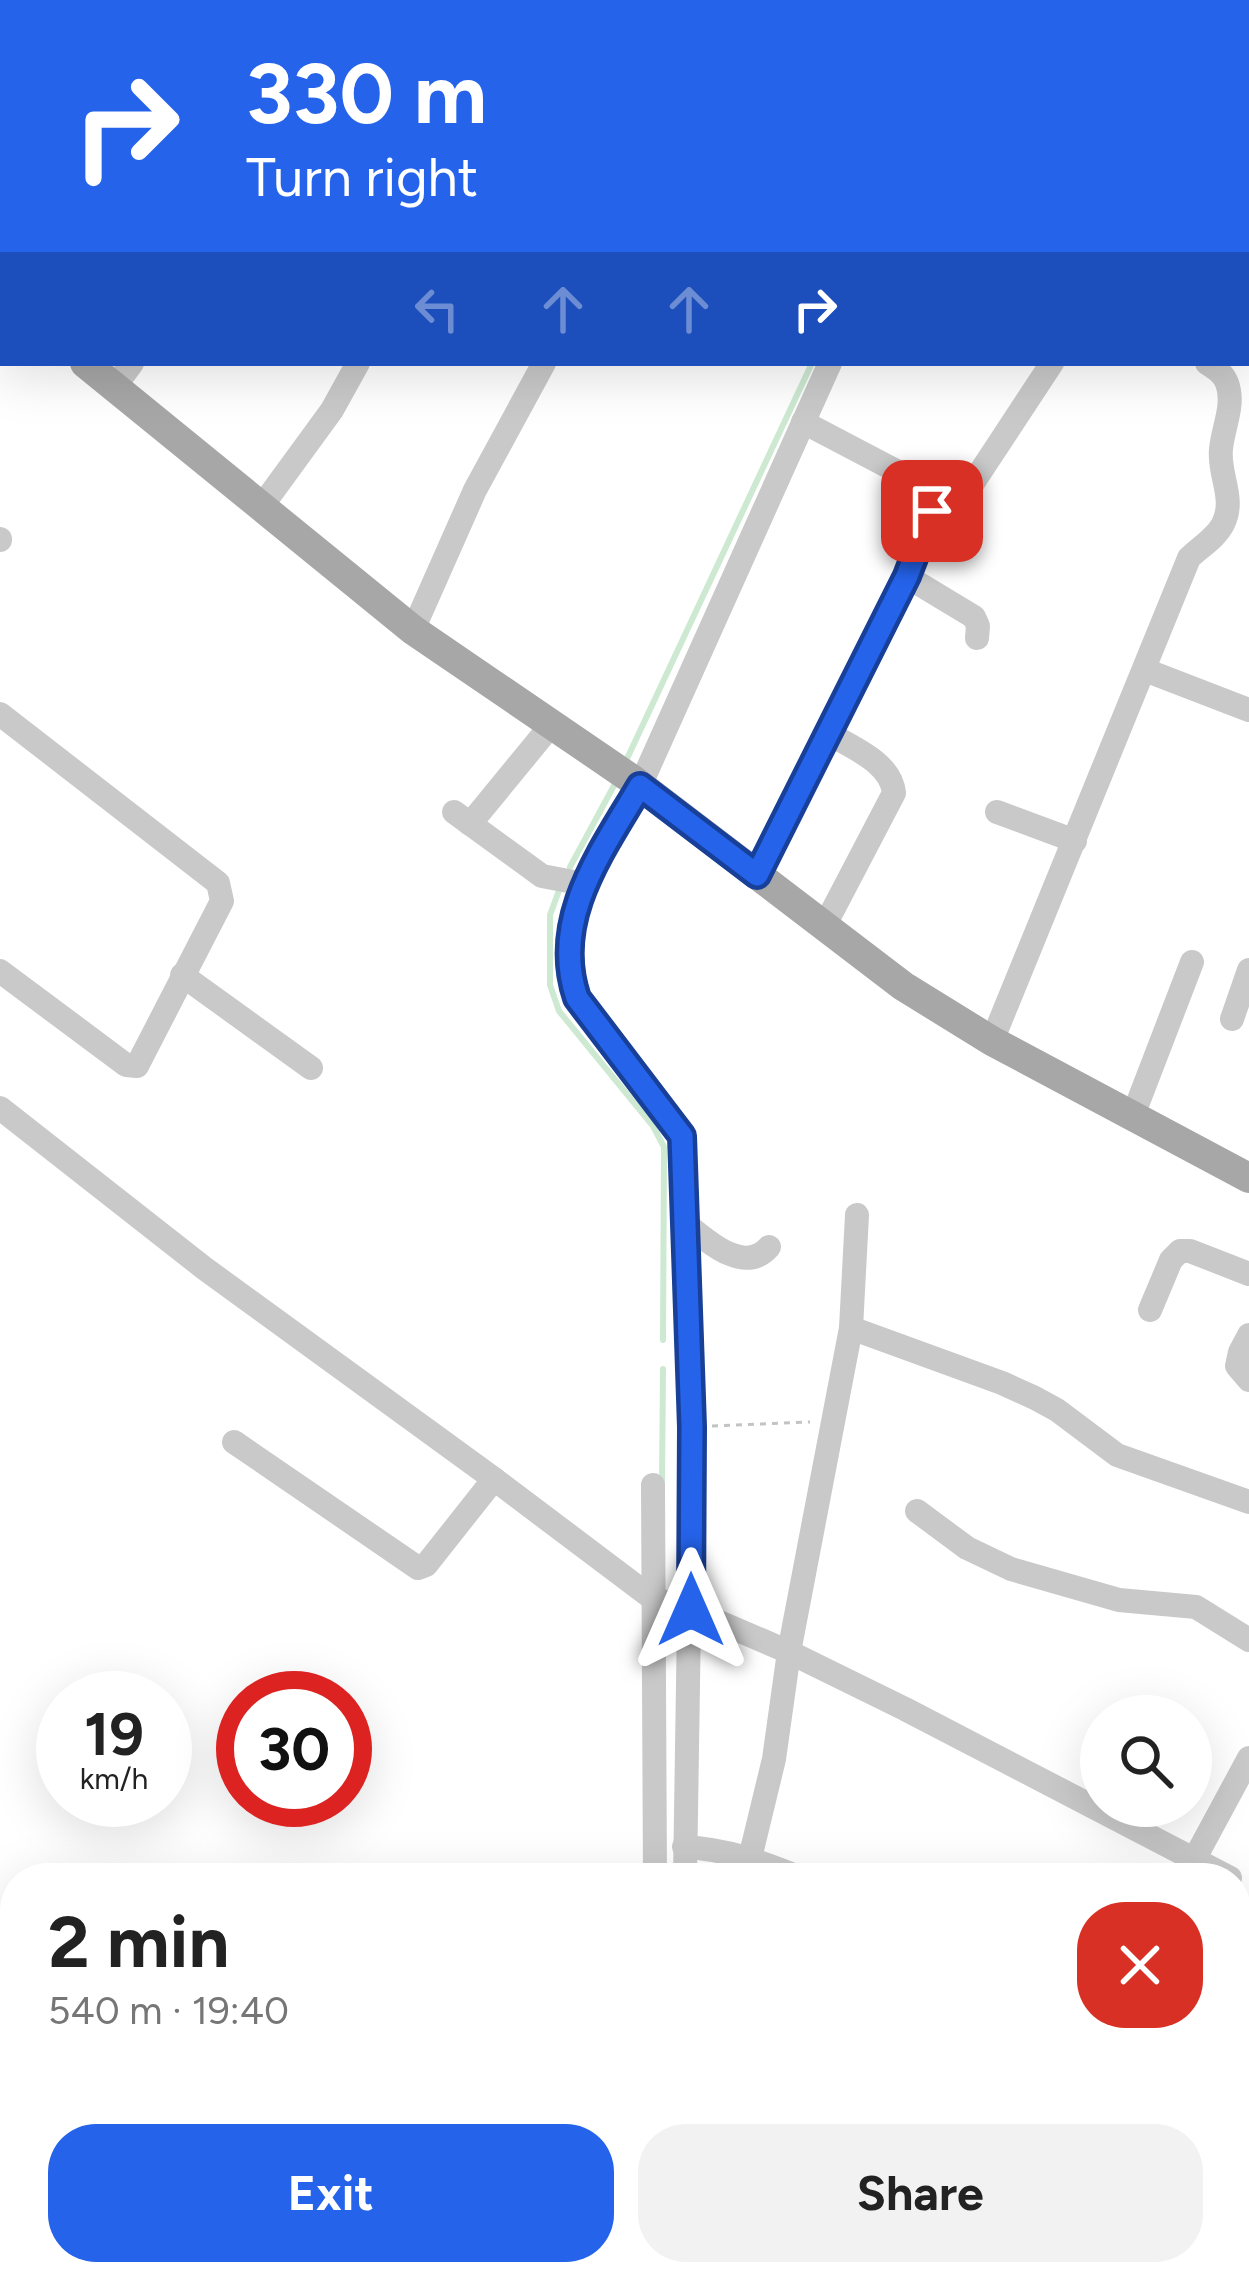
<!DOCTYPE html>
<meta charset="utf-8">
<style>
body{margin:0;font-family:Figtree,sans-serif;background:#f2f2f2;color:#222;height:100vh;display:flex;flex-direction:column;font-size:45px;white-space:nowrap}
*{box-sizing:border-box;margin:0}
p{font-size:39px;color:#767676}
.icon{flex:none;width:66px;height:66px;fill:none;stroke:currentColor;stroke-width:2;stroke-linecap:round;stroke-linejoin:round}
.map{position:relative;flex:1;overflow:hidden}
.details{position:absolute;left:0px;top:1863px;width:1251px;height:423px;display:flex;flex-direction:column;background:#fff;border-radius:48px 48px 0 0;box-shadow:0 12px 48px #0002}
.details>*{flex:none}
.banner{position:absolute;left:0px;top:0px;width:1251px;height:366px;box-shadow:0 12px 48px #0002;background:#2563eb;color:#fff;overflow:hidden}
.controls{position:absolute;left:1080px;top:1695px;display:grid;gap:24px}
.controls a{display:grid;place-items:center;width:132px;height:132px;border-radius:50%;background:#fff;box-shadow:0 12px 48px #0002;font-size:60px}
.speed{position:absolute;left:36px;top:1671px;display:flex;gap:24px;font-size:60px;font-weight:700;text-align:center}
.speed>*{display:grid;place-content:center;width:156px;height:156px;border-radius:50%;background:#fff;box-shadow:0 12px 48px #0002;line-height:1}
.speed small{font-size:30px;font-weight:400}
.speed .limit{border:18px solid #d22;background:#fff;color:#111}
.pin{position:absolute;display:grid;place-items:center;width:102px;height:102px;color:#fff;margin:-51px;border-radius:24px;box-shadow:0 6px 18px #0006}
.me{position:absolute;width:132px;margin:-66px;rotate:0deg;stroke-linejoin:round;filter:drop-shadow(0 0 9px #0008)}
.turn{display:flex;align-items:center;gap:42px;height:252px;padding:0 48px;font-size:54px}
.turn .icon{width:156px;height:156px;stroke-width:2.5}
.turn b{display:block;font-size:84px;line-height:102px}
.lanes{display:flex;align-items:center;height:114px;padding:0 48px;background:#0003;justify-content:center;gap:60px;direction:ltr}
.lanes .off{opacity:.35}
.round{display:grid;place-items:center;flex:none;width:126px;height:126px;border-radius:48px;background:#f2f2f2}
.summary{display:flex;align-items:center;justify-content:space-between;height:204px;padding:0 48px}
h1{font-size:72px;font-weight:700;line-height:90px}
.action{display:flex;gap:24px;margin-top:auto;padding:24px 48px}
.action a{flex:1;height:138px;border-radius:48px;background:#2563eb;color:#fff;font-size:48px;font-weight:700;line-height:138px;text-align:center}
.action a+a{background:#f2f2f2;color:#222}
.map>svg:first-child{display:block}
</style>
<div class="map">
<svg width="1249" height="2285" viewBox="0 0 1249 2285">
<rect width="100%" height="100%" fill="#fff"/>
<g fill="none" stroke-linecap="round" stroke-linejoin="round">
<!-- stream -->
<g stroke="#cde9d2" stroke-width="6">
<path d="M869,0L870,3"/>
<path d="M625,763L812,363"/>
<path d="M570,867L617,780"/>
<path d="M561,885L550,915V985L559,1011L653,1126L664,1147L663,1340"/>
<path d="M662,1484L663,1369"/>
</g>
<!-- path -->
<path stroke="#c3c3c3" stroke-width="3" stroke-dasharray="6 6" stroke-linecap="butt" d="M712,1426L810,1422"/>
<!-- minor -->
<g stroke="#c9c9c9" stroke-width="24">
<path d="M891,0L892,3"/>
<path d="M86,3L88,0"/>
<path d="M312,3L313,0"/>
<path d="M1175,3L1178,0"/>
<path d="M0,186L3,180"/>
<path d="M115,386L132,363"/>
<path d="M262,506L332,410L358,363"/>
<path d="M932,511L961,496L971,486L1052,363"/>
<path d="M0,539V540"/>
<path d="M906,576L974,617L978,626L977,638"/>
<path d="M413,630L475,490L544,363"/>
<path d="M1145,670L1249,710"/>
<path d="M0,714L218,883L222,901L137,1066L126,1065L0,971"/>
<path d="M454,812L542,876L584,884"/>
<path d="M997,812L1075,841"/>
<path d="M470,824L552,724"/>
<path d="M757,875L906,576L927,527L932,511L929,496L923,485L803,422"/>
<path d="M825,925L894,793C891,762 852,748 828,733"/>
<path d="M182,975L311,1068"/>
<path d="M1232,1019L1249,970"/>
<path d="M992,1041L1189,558C1200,547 1216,538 1223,524C1236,498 1218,475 1221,449C1223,427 1235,405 1227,383C1223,373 1215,368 1207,363"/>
<path d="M0,1108L204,1268L494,1479"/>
<path d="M1132,1118L1192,962"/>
<path d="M685,1223C707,1241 744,1275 769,1247"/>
<path d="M1150,1310L1171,1260L1180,1251H1190L1249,1274"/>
<path d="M851,1328L857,1215"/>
<path d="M1249,1335L1240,1352L1237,1366L1249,1380"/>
<path d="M234,1442L418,1568L426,1565L494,1479L652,1598L691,1610L789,1652L905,1709L1230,1878"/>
<path d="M653,1485L655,1878"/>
<path d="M917,1511L967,1548L1011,1569L1119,1600L1196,1607L1249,1640"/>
<path d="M684,1847C726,1849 762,1862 801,1878"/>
<path d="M750,1858L774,1759L789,1652L851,1328L1002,1383L1035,1398L1057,1410L1117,1455L1249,1502"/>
<path d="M1195,1858L1249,1758"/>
<path d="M685,1878L692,1427L682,1136L577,998L568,973L570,944L574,913L584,884L640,786L830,363"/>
<path d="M1236,2090L1249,2095"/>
<path d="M816,2271L826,2277"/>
<path d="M652,2285V2271"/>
<path d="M683,2285V2271"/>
<path d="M1162,2285L1168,2271"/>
</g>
<!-- major -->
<g stroke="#a7a7a7" stroke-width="30">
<path d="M0,299L3,301"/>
<path d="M85,363L413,630L633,780L903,986L992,1041L1249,1178"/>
</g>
</g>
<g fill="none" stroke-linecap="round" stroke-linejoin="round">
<!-- route casing -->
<g stroke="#184099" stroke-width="30">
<path id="route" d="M691,1610L692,1427L682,1136L577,998C550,919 602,851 640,786L757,875L907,576L932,511"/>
</g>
<!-- route -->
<use href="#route" stroke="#2563eb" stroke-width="21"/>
</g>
</svg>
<div class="controls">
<a><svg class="icon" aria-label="search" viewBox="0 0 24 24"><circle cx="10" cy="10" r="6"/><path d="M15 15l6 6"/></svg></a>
</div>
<div class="speed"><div>19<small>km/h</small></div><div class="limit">30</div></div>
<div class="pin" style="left:932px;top:511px;background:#d93025"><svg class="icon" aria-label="arrive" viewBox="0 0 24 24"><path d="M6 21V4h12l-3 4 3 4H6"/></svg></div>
<svg class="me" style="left:691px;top:1610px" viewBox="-20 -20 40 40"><path d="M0-17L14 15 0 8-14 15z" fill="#2563eb" stroke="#fff" stroke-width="4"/></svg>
<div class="banner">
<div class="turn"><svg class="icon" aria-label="right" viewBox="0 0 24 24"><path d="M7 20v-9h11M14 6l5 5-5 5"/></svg><div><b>330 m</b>Turn right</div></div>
<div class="lanes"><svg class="icon off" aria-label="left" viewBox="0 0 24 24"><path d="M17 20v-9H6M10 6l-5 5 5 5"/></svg><svg class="icon off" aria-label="ahead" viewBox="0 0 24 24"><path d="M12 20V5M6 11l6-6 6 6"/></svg><svg class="icon off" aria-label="ahead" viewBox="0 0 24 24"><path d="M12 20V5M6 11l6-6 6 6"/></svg><svg class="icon" aria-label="right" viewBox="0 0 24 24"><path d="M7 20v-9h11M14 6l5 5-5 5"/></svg></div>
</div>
<section class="details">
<div class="summary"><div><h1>2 min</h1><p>540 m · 19:40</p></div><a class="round" style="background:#d93025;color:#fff"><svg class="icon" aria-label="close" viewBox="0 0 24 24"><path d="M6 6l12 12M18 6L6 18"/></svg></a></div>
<div class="action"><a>Exit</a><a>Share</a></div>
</section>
</div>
